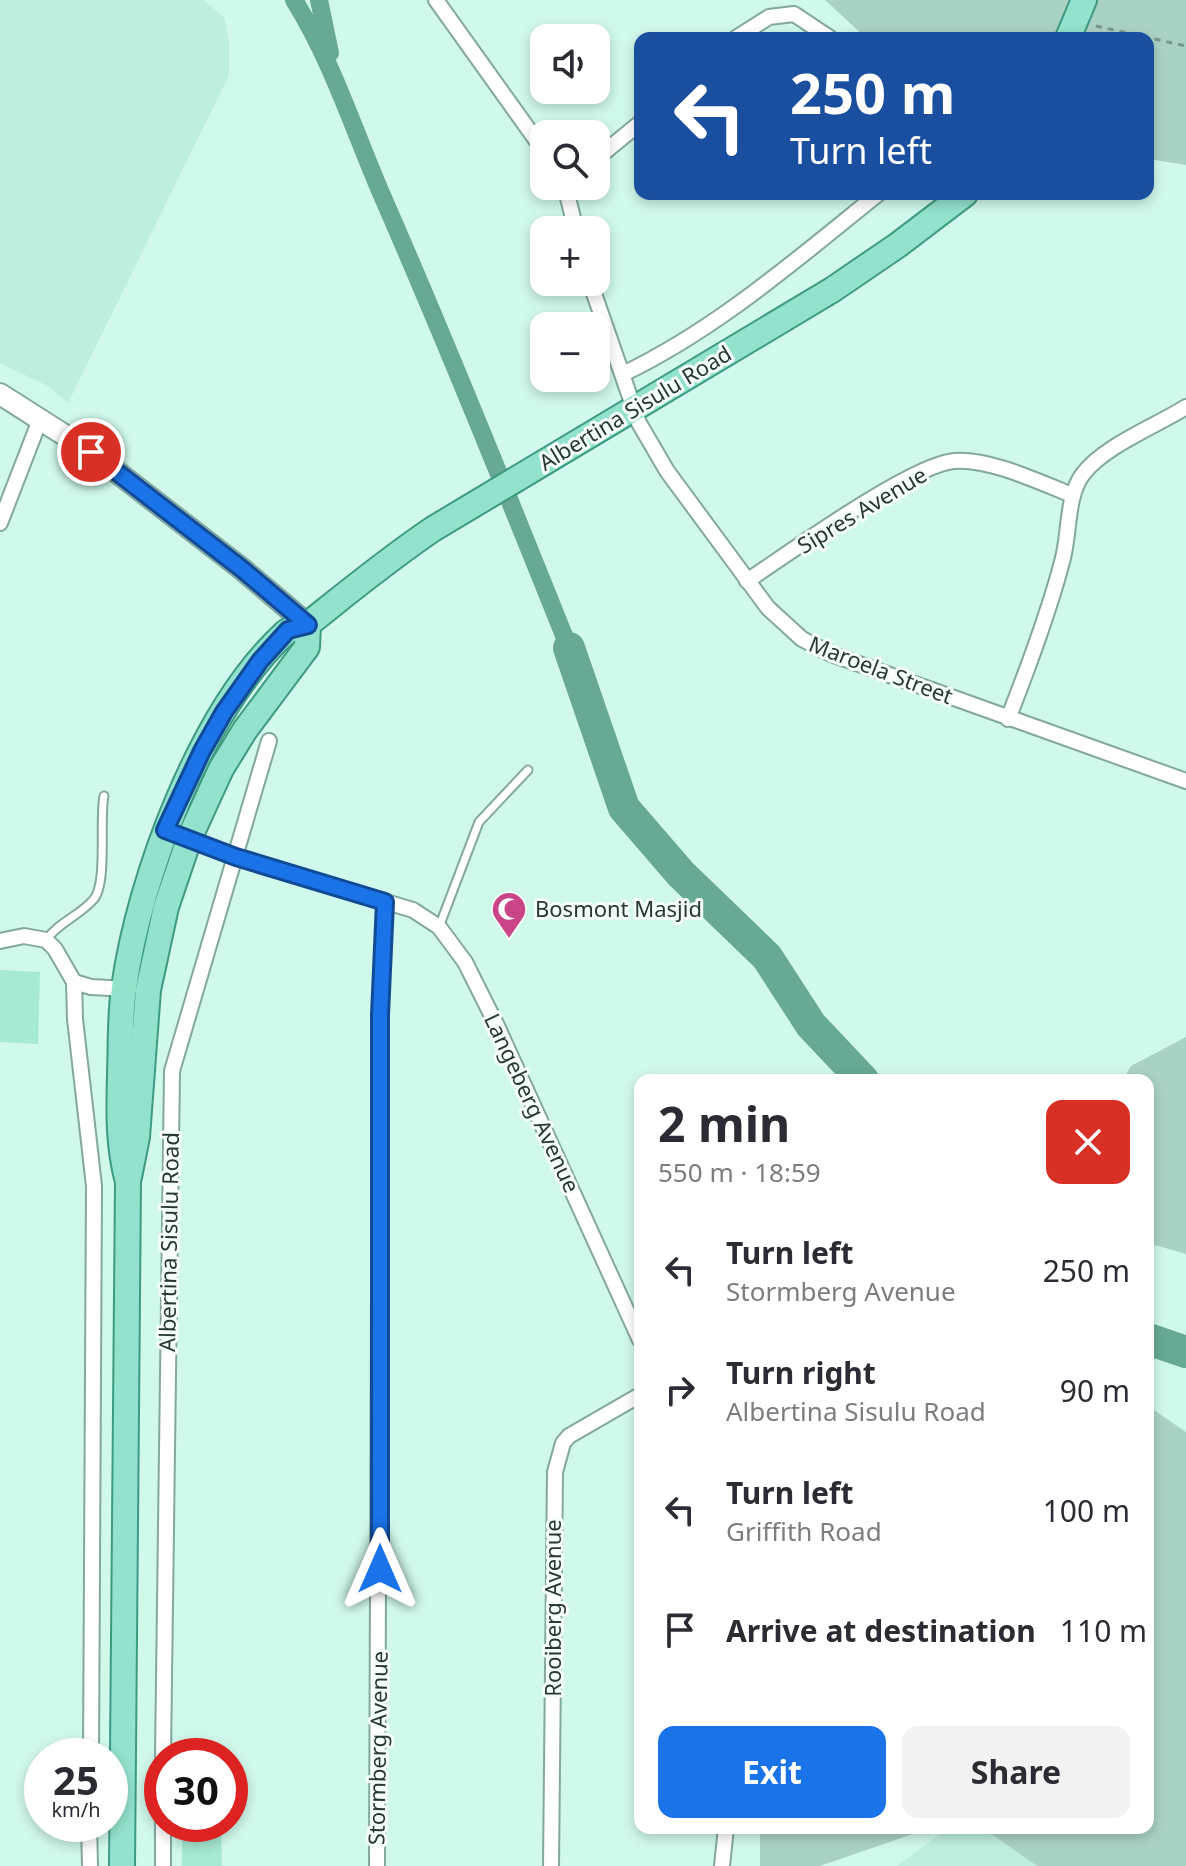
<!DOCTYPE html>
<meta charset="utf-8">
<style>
body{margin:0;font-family:"Noto Sans",sans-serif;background:#f2f2f3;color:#2b2b33;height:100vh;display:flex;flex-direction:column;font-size:30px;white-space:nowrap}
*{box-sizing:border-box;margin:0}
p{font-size:26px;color:#7c7c81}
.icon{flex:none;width:44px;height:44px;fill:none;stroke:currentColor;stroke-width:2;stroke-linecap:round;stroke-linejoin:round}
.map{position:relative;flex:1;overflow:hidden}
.panel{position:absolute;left:634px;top:1074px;width:520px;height:760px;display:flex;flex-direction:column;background:#fff;border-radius:16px;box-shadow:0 4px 12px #0003}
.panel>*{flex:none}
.guide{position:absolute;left:634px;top:32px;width:520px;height:168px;border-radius:16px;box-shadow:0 4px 12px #0003;background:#1a4fa0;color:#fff;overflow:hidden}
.controls{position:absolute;left:530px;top:24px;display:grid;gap:16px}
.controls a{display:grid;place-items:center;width:80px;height:80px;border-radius:16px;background:#fff;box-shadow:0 4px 12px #0003;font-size:40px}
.speed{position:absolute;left:24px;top:1738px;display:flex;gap:16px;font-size:40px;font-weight:700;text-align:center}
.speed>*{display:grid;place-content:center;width:104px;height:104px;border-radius:50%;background:#fff;box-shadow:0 4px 12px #0003;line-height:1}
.speed small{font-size:20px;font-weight:400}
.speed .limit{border:12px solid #d22;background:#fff;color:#111}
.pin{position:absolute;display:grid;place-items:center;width:68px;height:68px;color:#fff;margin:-34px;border:4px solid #fff;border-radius:50%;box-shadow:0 2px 8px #0007}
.me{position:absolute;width:88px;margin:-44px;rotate:0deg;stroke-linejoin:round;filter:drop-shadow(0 0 6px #0008)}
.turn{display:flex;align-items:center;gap:28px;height:168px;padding:0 24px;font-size:36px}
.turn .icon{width:104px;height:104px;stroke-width:2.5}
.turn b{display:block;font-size:56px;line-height:68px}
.round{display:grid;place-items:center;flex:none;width:84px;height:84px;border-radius:16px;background:#f2f2f3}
.summary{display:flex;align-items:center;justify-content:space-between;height:136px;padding:0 24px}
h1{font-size:48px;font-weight:700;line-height:60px}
.primary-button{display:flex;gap:16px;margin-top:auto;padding:16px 24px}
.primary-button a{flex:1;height:92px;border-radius:16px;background:#1a73e8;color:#fff;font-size:32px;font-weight:700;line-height:92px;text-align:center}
.primary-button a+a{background:#f2f2f3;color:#2b2b33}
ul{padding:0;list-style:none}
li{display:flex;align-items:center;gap:24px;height:120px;padding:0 24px}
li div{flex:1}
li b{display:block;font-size:30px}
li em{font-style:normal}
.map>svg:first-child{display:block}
</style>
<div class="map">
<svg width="1186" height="1866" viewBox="0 0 1186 1866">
<rect width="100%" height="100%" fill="#d0f8eb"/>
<!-- built -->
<g fill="#beeede">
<path d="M0,0H203L224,17L229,42V75L68,403L48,386L0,363Z"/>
<path d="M948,1828H983L1037,1866H897Z"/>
</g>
<!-- green -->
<g fill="#aad2c4">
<path d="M825,0H1186V165L1148,159V38H866Z"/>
<path d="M1186,1037V1254L1148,1243V1080H1123L1131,1066Z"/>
<path d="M1148,1406L1186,1432V1866H1037L983,1828H1148Z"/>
<path d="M760,1828H930L820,1866H760Z"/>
</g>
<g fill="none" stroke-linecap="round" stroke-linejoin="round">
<!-- canal -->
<g stroke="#67a995" stroke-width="18">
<path d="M294,0C332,61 353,128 381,193C447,344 508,496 569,648"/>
<path d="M319,0L330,53"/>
</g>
<!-- river -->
<g stroke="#67a995" stroke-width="32">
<path d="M569,648L624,808L681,874L767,957L811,1025L863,1080"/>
<path d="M1148,1339L1186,1352"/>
</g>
</g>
<!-- building -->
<g fill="#a6ead4">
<path d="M0,970L40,972L38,1044L0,1042Z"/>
<path d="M182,1824H221L222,1866H182Z"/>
</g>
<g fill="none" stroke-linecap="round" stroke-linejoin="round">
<!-- lane casing -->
<g stroke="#83a89c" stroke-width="11">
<g id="lane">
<path d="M439,927L479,822L528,770"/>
<path d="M46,940C59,922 79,916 93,900C108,885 99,820 104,796"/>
</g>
</g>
<!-- street casing -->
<g stroke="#83a89c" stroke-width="18">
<g id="street">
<path d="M436,0L544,151"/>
<path d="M736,38L769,17L794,14L830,38"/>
<path d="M596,159L640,123"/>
<path d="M565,186L576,230"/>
<path d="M590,282L639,423L667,471L768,608L802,639L831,654L1186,781"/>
<path d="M623,374C717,329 797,259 878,194"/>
<path d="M0,523L41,417"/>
<path d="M747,581C789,553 911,465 954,461C989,458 1039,482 1072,495"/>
<path d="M1008,719C1028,668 1048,615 1062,562C1070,535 1066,496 1083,474C1104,446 1156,426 1186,407"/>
<path d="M185,838L236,857L413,910L439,927L465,962L497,1026L640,1340"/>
<path d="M0,941L24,936L46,940L55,949L74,982L75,1019L94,1186L91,1756"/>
<path d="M74,982L91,987L129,989"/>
<path d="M163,1756L172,1071L269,741"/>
<path d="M89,1824L90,1866"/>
<path d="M163,1866V1824"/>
<path d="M377,1866L380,1015L385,902"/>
<path d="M551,1866L555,1472L563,1443L569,1436L640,1395"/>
<path d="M722,1866L726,1828"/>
</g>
</g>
<!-- secondary casing -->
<g stroke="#83a89c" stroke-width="24">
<path id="secondary" d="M0,394L91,452L242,569L308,625"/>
</g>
<!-- primary casing -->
<g stroke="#3f9a82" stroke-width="28">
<g id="primary">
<path d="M1068,38L1084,0"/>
<path d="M129,1177L137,1137L148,990L166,907L189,839L221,769L245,730L307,647L308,625"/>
<path d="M122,1866L128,1182C118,1145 119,1112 120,1074C121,1046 120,1016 124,988C139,878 202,709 285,633C292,626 304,628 312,621C352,589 390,558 433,529L832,290L898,245L965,194"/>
</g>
</g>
<!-- path -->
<path stroke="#7a958c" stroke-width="3" stroke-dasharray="6 6" stroke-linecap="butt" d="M1096,26L1186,46"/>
<!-- lane -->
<use href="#lane" stroke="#fff" stroke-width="7"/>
<!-- street -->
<use href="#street" stroke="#fff" stroke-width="14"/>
<!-- secondary -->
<use href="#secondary" stroke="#fff" stroke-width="20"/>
<!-- primary -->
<use href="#primary" stroke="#93e2ce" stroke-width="24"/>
</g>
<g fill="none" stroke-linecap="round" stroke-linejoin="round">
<!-- route casing -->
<g stroke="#114b97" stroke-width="20">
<path id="route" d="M91,452L242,569L308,625L288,630L260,661L224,712L202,751L165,830L236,857L385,902L380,1015V1569"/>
</g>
<!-- route -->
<use href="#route" stroke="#1a73e8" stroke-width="14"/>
</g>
<!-- icons -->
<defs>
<g id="mosque-pin" transform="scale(1.8)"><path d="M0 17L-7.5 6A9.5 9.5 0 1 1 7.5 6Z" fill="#ca4588" stroke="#f5fdfa"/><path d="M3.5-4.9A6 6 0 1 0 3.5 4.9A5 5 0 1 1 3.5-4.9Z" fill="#fff"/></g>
</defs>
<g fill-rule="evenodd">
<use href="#mosque-pin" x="509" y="909"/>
</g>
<g text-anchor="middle" stroke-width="6" stroke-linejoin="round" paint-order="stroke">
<!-- street labels -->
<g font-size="22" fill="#283833" stroke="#f5fdfa">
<text transform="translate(635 408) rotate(-31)" y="8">Albertina Sisulu Road</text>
<text transform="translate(862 510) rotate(-31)" y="8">Sipres Avenue</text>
<text transform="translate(881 670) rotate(21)" y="8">Maroela Street</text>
<text transform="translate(532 1103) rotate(65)" y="8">Langeberg Avenue</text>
<text transform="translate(169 1242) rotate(-89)" y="8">Albertina Sisulu Road</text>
<text transform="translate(553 1608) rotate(-90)" y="8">Rooiberg Avenue</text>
<text transform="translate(378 1748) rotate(-89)" y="8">Stormberg Avenue</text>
</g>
<!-- poi labels -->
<g font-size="22" fill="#283833" stroke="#f5fdfa" text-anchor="start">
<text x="535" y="917">Bosmont Masjid</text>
</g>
</g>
</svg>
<div class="controls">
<a><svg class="icon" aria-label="sound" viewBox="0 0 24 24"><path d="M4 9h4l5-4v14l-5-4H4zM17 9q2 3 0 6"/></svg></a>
<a><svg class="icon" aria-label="search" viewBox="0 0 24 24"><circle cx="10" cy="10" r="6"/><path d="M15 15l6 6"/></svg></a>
<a>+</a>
<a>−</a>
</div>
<div class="speed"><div>25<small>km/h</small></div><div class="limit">30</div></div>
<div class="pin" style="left:91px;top:452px;background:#d93025"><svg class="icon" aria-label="arrive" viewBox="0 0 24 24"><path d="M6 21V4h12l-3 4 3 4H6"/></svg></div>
<svg class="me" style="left:380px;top:1569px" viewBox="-20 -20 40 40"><path d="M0-17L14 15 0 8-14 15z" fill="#1a73e8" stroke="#fff" stroke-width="4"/></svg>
<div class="guide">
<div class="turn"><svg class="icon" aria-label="left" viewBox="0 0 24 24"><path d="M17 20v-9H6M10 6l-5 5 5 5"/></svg><div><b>250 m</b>Turn left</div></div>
</div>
<section class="panel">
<div class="summary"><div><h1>2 min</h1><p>550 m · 18:59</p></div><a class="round" style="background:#d93025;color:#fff"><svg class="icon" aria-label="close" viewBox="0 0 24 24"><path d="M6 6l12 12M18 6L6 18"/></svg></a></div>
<ul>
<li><svg class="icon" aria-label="left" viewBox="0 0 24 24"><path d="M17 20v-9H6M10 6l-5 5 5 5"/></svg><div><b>Turn left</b><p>Stormberg Avenue</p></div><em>250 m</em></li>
<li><svg class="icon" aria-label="right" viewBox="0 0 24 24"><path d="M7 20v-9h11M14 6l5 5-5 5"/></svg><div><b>Turn right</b><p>Albertina Sisulu Road</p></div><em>90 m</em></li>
<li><svg class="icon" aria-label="left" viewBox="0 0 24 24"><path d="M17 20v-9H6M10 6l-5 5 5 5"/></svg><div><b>Turn left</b><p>Griffith Road</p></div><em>100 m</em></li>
<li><svg class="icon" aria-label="arrive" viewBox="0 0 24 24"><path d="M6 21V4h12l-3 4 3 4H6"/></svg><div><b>Arrive at destination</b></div><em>110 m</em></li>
</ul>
<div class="primary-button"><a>Exit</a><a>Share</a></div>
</section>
</div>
